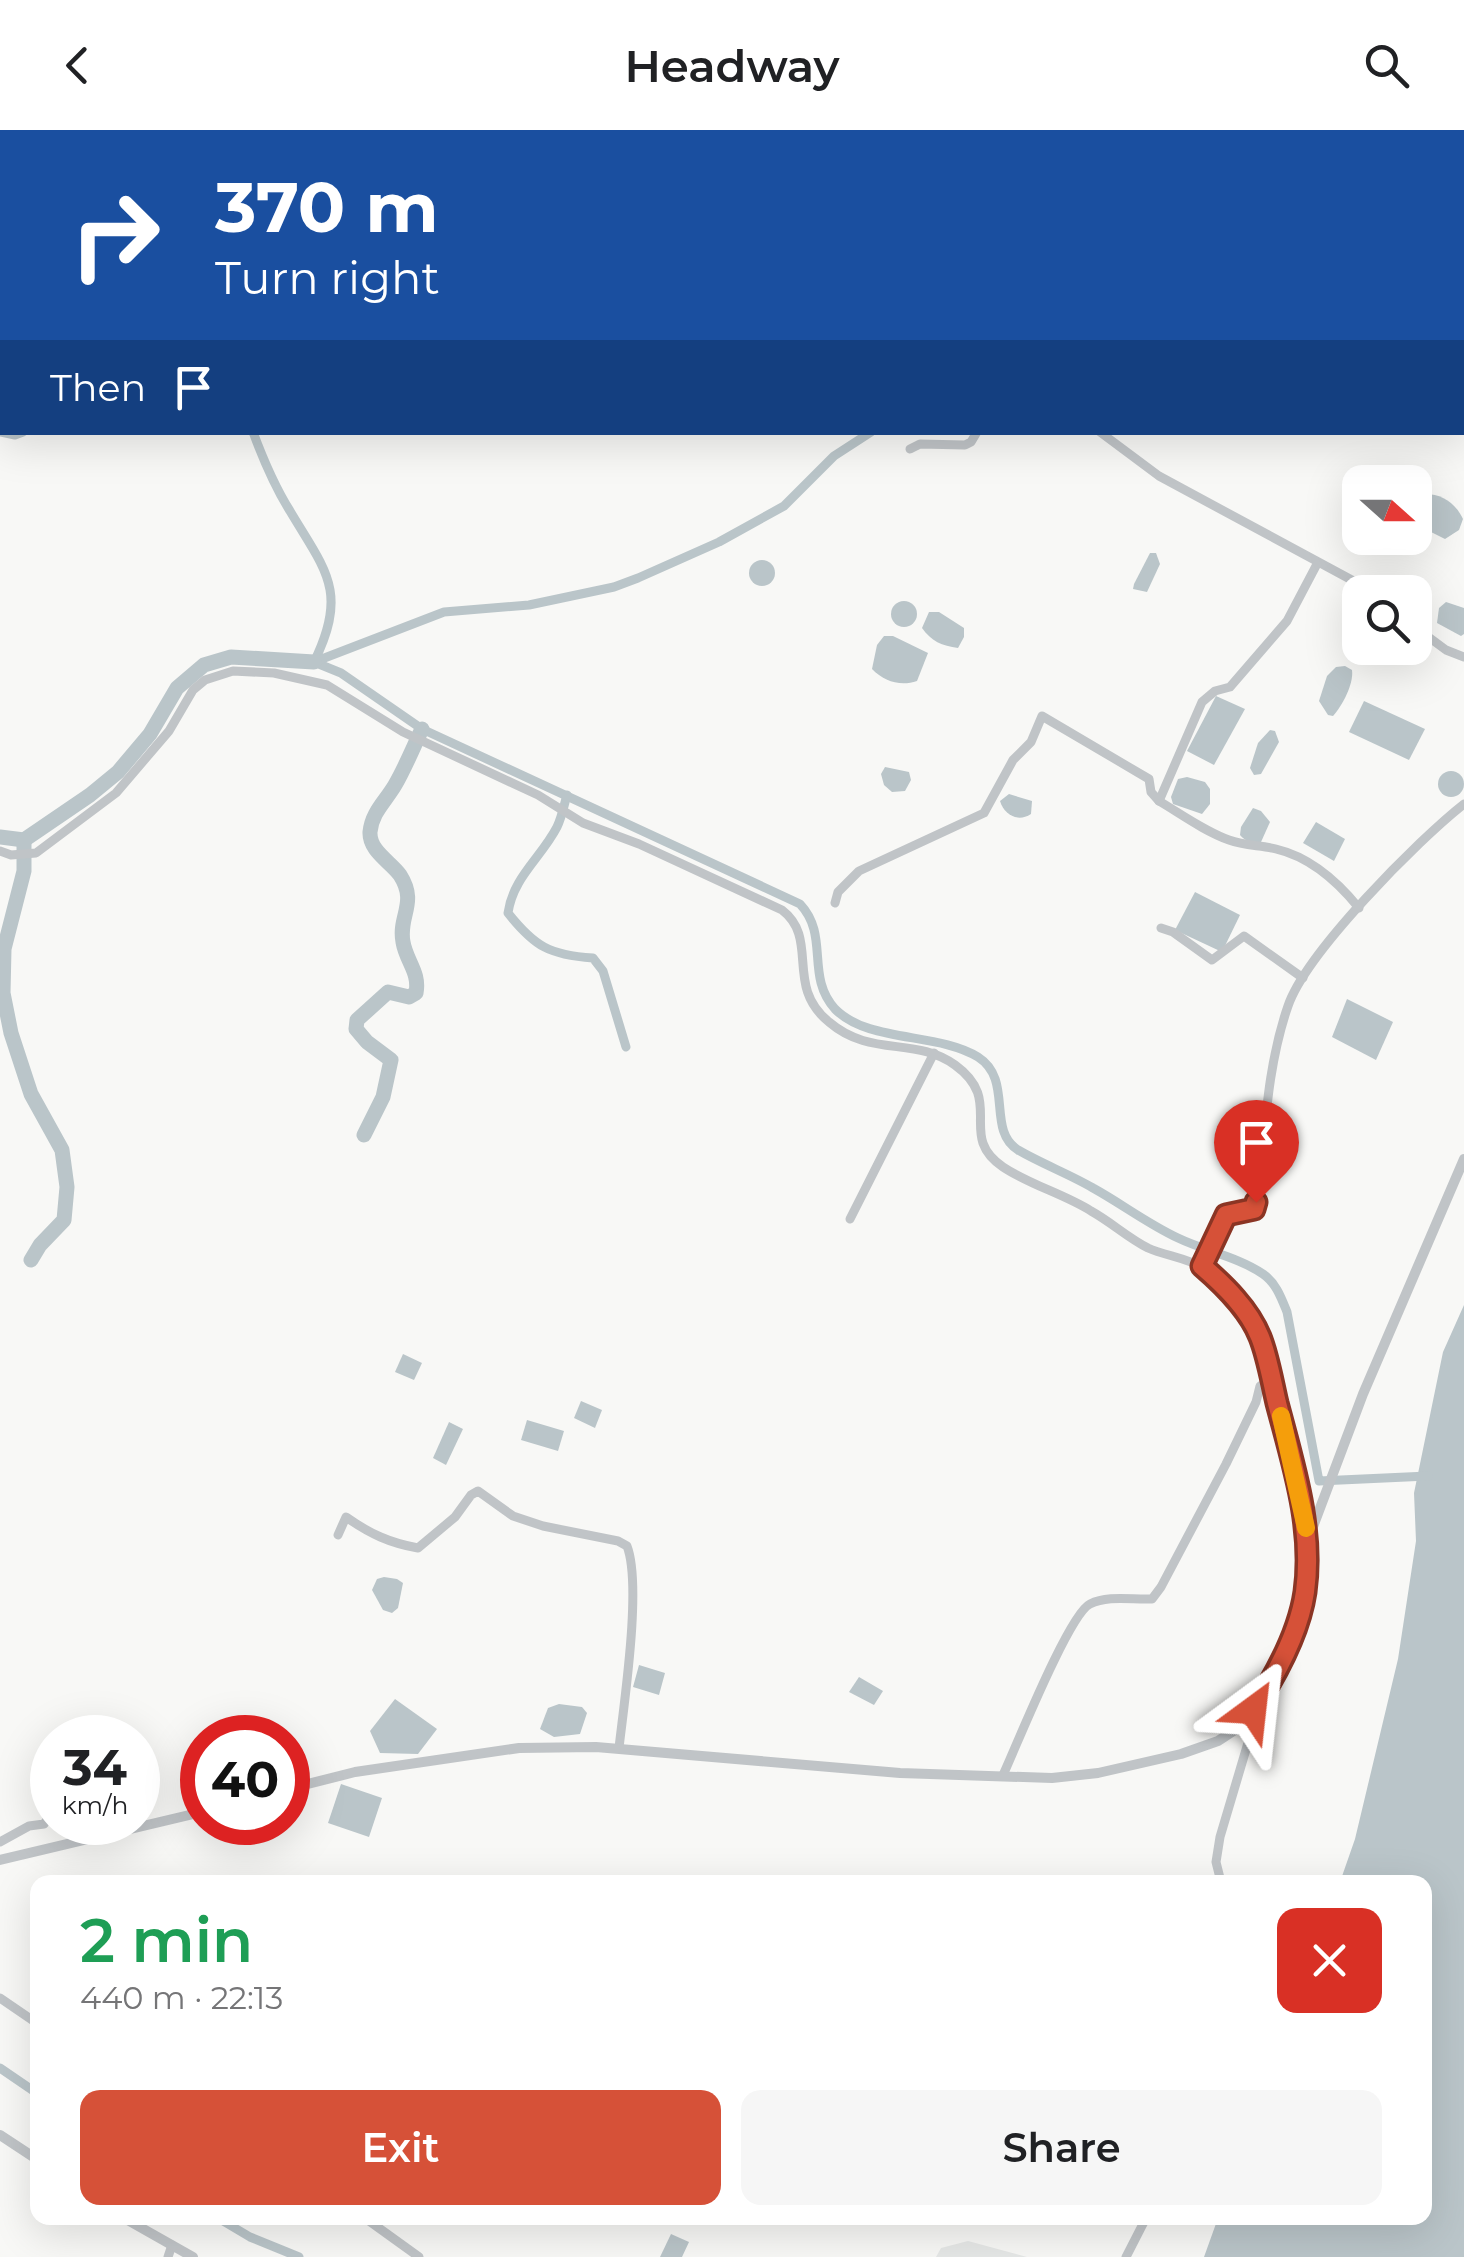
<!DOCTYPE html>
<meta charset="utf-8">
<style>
body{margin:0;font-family:Montserrat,sans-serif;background:#f6f6f6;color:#202124;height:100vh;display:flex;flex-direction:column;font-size:38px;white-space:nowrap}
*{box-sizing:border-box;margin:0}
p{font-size:32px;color:#757577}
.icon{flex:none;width:55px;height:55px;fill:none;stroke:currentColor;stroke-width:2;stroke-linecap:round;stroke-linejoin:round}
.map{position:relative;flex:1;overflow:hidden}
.side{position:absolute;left:30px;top:1745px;width:1402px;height:350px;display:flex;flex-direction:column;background:#fff;border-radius:20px;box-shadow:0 10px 40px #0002}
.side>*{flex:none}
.banner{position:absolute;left:0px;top:0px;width:1465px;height:305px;box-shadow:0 10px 40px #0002;background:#1a4fa0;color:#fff;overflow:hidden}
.needle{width:65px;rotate:111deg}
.controls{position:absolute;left:1342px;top:335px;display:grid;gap:20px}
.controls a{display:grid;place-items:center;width:90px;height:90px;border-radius:20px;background:#fff;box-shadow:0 10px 40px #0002;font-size:50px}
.speed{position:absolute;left:30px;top:1585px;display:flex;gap:20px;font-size:50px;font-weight:700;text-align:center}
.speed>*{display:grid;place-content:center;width:130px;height:130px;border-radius:50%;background:#fff;box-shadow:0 10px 40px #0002;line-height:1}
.speed small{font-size:25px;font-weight:400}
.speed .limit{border:15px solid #d22;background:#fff;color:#111}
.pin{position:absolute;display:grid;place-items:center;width:85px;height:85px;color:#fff;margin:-102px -42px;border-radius:50% 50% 50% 0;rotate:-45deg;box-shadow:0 0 10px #0007}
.pin .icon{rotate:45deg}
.me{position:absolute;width:110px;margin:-55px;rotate:30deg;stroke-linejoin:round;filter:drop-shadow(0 0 8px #0008)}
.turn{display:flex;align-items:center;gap:35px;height:210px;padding:0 50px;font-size:45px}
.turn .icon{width:130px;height:130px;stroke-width:2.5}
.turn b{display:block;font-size:70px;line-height:85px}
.then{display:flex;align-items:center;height:95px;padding:0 50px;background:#0003;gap:20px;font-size:38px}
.round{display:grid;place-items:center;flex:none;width:105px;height:105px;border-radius:20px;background:#f6f6f6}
.summary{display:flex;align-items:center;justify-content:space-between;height:170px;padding:0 50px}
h1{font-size:60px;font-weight:600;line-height:75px;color:#1e9e55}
.primary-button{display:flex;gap:20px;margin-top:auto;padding:20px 50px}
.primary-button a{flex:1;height:115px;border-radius:20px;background:#d65138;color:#fff;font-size:40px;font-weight:600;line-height:115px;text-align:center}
.primary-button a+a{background:#f6f6f6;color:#202124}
header{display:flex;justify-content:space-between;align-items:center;height:130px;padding:0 50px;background:#fff;font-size:45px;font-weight:600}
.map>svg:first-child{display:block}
</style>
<header><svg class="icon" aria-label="back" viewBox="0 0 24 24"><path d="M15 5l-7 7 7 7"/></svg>Headway<svg class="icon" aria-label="search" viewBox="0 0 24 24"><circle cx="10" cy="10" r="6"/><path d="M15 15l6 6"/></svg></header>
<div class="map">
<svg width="1464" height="2127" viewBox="0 0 1464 2127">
<rect width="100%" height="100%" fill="#f8f8f6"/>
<!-- built -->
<path fill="#e6e8e7" d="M968,2111L1027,2127H936L941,2118Z"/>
<!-- water -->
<g fill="#bac5c9">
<path d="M1422,364C1441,363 1455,372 1463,389L1459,400L1445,409L1415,394V372Z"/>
<path d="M1150,423H1156L1160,434L1147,462L1133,459L1134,454Z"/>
<circle cx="762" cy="443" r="13"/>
<circle cx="904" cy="484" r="13"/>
<path d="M1446,472L1464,478V504L1461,506L1437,493L1439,478Z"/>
<path d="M929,482H939L964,498V507L958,518C942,516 931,511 922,498Z"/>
<path d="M884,506H893L928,523L917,551C900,557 884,551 872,539L877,515Z"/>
<path d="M1345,536L1352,540C1354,554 1342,576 1333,586L1328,585L1319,571L1327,546L1336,537Z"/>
<path d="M1216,566L1245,579L1214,635L1187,621Z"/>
<path d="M1364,571L1425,599L1409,630L1349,602Z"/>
<path d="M1270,600L1275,601L1279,612L1261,644L1254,645L1250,638L1258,613Z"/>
<path d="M885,637L909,642L911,650L905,661L892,662L884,655L881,644Z"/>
<circle cx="1451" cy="654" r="13"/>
<path d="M1187,647L1205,652L1210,659V674L1202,684L1173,674L1171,667L1178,649Z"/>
<path d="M1009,664L1032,671L1031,684C1017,693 1004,684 1000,671Z"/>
<path d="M1253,678L1261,681L1270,692L1261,712C1252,713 1246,712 1240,705L1241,697Z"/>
<path d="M1316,692L1345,709L1334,731L1303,713Z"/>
<path d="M1195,762L1240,785L1222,822L1175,800Z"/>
<path d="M1347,869L1393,892L1376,930L1332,907Z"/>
<path d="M1464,1175V2127H1204L1218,2088H1425V1752H1340L1355,1709L1398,1529L1416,1411L1414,1363L1443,1222Z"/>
<path d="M403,1224L422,1233L414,1250L395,1242Z"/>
<path d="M581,1271L602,1280L595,1298L574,1288Z"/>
<path d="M527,1290L564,1301L558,1321L521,1310Z"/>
<path d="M449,1292L463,1299L446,1335L433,1328Z"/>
<path d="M384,1447L397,1449L403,1453L398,1478L392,1483L383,1480L372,1460L377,1449Z"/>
<path d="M639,1535L665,1543L659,1565L633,1557Z"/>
<path d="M859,1547L883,1561L874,1575L849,1562Z"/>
<path d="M395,1569L437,1599L418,1624L380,1623L370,1601Z"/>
<path d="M559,1574L582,1577L587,1583L580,1604L554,1607L540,1599L548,1578Z"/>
<path d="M341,1654L382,1668L369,1707L328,1693Z"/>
<path d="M671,2104L689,2112L682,2127H660Z"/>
</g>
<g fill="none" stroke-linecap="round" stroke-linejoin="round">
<!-- canal -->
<g stroke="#bac5c9" stroke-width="9">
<path d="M480,0L481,2"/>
<path d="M220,2L221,0"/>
<path d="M0,302L15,305L23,302"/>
<path d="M253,302C263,329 275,357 290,381C325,440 349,461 314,532L341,543L422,599L800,774C830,806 805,846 835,879C868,913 938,902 978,927C1014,950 986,1000 1018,1020C1042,1034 1069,1044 1093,1058C1122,1074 1148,1094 1178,1108C1205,1121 1238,1127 1263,1144C1276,1153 1281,1167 1287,1182L1319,1351L1428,1346"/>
<path d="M314,532L444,482L529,475L614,457L638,448L719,412L784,376L834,326L871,302"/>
<path d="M567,665C564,675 562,687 557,697C541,728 513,747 508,783C535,817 550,825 593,828L603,841L626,917"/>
<path d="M0,1938L38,1964"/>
<path d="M218,2088L250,2107L299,2127"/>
</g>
<!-- river -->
<g stroke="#bac5c9" stroke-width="15">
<path d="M0,707L24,710L90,665L118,642L150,604L177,558L204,535L231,527L314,532"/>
<path d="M24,710V741L4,819L3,863L11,903L31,964L62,1020L67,1057L64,1090L40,1115L31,1130"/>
<path d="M364,1005L383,967L391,930L367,912L356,899L357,890L388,862L409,867L416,863C420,842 406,831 403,812C398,786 418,773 400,745C391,732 369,721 370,702C372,682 385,672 395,655C405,638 413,618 422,599"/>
</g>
<!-- minor -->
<g stroke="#c0c4c7" stroke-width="9">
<path d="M1438,2L1439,0"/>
<path d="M1100,302L1159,346L1374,462"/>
<path d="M910,319L920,314L965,315L971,312L977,302"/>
<path d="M1415,497L1446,520L1464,527"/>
<path d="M1159,671L1202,572L1215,561L1230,557L1287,491L1317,434"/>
<path d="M0,721L11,725L36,723L116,663L169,601L193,560L205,550L233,541L274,543L327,555L403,602L538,665L583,693L639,714L782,780C820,809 784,856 829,892C871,928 915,906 955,935C1006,972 956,1005 1003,1037C1030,1055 1064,1064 1091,1081C1111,1092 1128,1108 1148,1118C1166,1126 1189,1128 1205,1139C1227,1154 1245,1179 1258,1202C1266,1219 1269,1242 1274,1260C1287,1309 1297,1358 1308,1408"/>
<path d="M835,773L838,762L859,741L984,683L1013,630L1031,612L1042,586L1149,649L1151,662L1159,671C1181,684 1204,701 1229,710C1245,716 1260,715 1276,719C1310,727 1338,752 1359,778"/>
<path d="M1161,798L1173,802L1212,830L1244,806L1303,848"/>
<path d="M850,1089L934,923"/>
<path d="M1202,1136L1226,1085L1254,1079L1257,1073C1265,1007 1266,939 1288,876C1306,823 1418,710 1464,674"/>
<path d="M338,1405L346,1387C370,1404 390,1413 418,1418L455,1387L471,1365L478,1361L513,1386L543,1396L618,1411L627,1416C642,1455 624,1573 619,1618"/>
<path d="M1003,1645C1016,1617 1069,1484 1090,1474C1108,1465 1132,1470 1152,1469L1161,1457L1226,1334L1256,1272L1260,1256L1271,1249"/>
<path d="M0,1712L29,1696L44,1694L52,1683"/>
<path d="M1221,1752L1216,1732L1220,1707L1253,1596L1250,1590"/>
<path d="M0,1868L38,1894"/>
<path d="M365,2088L419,2127"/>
<path d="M168,2127L172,2115"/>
<path d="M1126,2127L1146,2088"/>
</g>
<!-- tertiary -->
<g stroke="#c0c4c7" stroke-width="10">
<path d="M1307,0L1312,2"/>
<path d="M1462,88L1464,89"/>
<path d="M288,1659L355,1642L519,1618L596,1617L900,1643L1052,1648L1098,1643L1181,1624L1218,1611L1250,1590L1289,1514L1305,1464L1308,1410L1363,1264L1464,1029"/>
<path d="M0,1730L202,1682"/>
<path d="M0,2005L38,2030"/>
<path d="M124,2088L193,2127"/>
</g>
</g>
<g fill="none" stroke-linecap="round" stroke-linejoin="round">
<!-- route casing -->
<g stroke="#8b3524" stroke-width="25">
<path id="route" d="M1253,1580C1276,1545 1299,1503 1305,1462C1314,1398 1293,1334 1277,1273C1272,1252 1268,1227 1260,1207C1249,1179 1224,1155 1202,1136L1226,1085L1254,1079L1256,1072"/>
</g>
<!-- route -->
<use href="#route" stroke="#d65138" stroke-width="18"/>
<!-- slow -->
<path stroke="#f59e0b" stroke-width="18" d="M1281,1286L1306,1398"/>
</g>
</svg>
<div class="controls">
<a><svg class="needle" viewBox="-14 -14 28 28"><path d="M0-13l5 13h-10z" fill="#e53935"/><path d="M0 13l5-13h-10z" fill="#757577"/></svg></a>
<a><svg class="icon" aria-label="search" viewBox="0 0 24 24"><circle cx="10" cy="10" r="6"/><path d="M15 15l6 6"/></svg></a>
</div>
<div class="speed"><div>34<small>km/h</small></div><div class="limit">40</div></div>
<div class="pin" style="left:1256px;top:1072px;background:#d93025"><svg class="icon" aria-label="arrive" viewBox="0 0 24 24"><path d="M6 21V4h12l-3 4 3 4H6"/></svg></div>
<svg class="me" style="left:1253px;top:1580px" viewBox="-20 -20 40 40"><path d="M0-17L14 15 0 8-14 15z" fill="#d65138" stroke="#fff" stroke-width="4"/></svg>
<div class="banner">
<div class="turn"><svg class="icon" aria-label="right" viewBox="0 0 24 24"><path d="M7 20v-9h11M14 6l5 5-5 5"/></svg><div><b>370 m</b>Turn right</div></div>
<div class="then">Then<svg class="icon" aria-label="arrive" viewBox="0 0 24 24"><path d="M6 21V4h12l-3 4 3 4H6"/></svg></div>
</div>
<section class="side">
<div class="summary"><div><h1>2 min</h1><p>440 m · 22:13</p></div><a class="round" style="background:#d93025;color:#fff"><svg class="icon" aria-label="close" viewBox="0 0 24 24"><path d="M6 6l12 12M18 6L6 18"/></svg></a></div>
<div class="primary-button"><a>Exit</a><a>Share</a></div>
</section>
</div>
